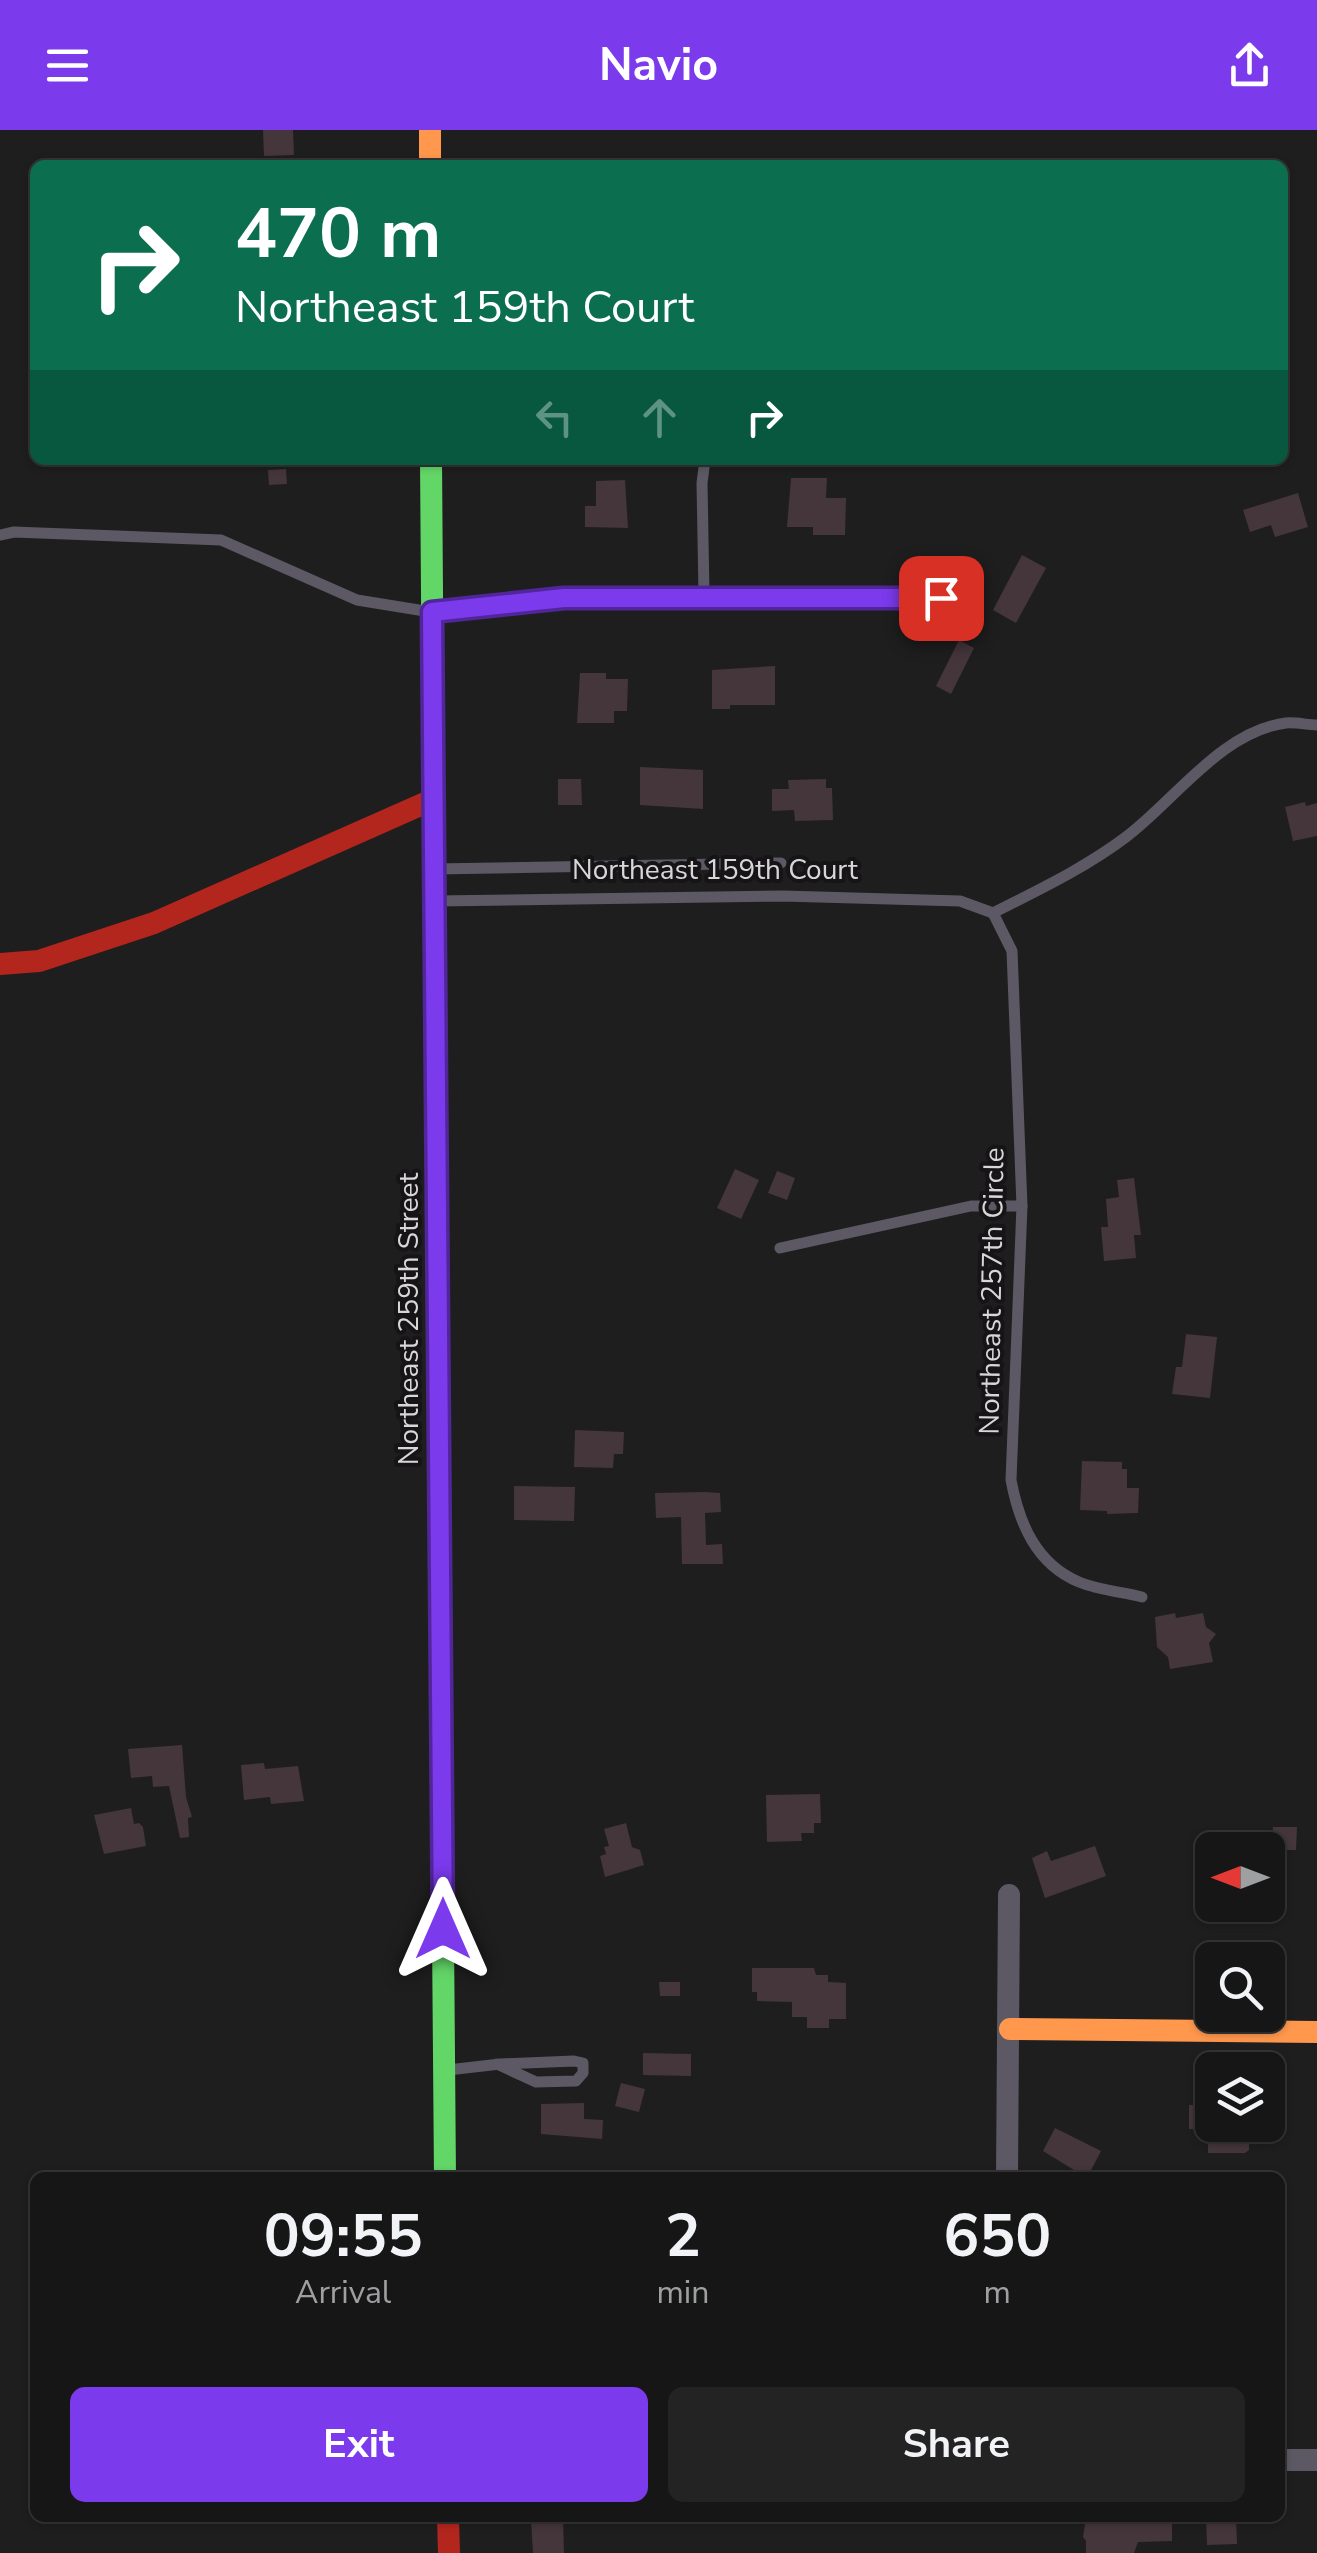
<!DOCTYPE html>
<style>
body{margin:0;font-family:"Nunito Sans",sans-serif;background:#232323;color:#f1f3f6;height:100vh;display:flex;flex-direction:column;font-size:38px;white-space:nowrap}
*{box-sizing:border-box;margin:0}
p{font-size:32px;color:#9e9fa1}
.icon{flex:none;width:55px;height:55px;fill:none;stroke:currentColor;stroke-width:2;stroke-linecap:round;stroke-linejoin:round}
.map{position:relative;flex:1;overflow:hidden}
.details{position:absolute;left:30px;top:2042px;width:1255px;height:350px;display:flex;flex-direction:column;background:#161616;border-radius:15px;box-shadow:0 2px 8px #0004,0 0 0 2px #353535}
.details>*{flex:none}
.hud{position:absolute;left:30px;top:30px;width:1258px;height:305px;border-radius:15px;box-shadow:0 2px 8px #0004,0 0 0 2px #353535;background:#0b6e4f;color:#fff;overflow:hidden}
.needle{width:65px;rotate:270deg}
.buttons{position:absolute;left:1195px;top:1702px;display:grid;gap:20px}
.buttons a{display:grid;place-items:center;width:90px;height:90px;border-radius:15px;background:#161616;box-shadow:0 2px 8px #0004,0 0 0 2px #353535;font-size:50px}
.pin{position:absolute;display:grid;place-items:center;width:85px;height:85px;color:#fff;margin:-42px;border-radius:20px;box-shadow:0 5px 15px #0006}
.me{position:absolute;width:110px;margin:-55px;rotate:0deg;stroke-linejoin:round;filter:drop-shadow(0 0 8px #0008)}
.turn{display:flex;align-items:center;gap:35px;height:210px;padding:0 40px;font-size:45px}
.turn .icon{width:130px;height:130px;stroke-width:2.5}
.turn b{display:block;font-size:70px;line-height:85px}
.lanes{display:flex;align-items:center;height:95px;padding:0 40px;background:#0003;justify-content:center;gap:50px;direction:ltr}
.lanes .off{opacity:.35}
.eta{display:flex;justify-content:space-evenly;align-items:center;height:170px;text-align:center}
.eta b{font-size:60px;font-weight:700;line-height:70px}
.action{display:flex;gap:20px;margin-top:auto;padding:20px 40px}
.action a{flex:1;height:115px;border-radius:15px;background:#7c3aed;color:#fff;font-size:40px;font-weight:700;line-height:115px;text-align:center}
.action a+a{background:#232323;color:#f1f3f6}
header{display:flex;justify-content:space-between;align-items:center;height:130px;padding:0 40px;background:#7c3aed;color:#fff;font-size:45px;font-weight:700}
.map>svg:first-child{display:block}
</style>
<header><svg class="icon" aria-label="menu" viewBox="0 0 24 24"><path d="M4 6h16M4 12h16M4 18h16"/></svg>Navio<svg class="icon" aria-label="share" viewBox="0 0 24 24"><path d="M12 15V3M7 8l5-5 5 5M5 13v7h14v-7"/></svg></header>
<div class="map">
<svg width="1317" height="2423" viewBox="0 0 1317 2423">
<rect width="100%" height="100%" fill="#1e1e1e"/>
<!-- building -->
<g fill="#44363b">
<path d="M263,0H293L294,25L264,26Z"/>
<path d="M286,339L287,354L269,355L268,340Z"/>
<path d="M791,348H827L826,368H846L845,405H813V397H787Z"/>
<path d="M625,350L628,398L585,397V376H596V351Z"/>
<path d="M1298,363L1308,397L1275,407L1271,395L1250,402L1243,380Z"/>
<path d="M1022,425L1046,438L1016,493L993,480Z"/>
<path d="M959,510L974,518L951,564L936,556Z"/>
<path d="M775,536V575H730V579H712V540Z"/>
<path d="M580,543H606V549H628L627,581H614V593H577Z"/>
<path d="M640,637L703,640V679L640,675Z"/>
<path d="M558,649H581L582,675H558Z"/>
<path d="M826,649V658H832L833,690L795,691L794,680L772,681V659H789L788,650Z"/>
<path d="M1305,672L1306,676L1317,673V706L1293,711L1285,677Z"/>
<path d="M735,1039L759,1050L741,1089L717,1078Z"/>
<path d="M777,1041L795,1048L787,1070L768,1063Z"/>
<path d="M1134,1048L1141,1105H1134L1136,1128L1104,1131L1101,1097H1108L1106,1069L1119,1067L1117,1050Z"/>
<path d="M1186,1204L1217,1207L1210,1268L1172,1264L1176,1237H1182Z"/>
<path d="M575,1300L624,1302L623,1324H614L613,1338L574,1337Z"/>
<path d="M1082,1331L1122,1332V1339H1127V1358H1139L1138,1383L1107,1384V1381L1080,1380Z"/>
<path d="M514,1356L575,1357L574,1391L514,1390Z"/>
<path d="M705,1362L720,1363L721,1382L705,1383L706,1415L722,1414L723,1434H682L681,1387L656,1388L655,1363Z"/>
<path d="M1175,1483L1176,1488L1203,1483L1206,1497L1216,1504L1209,1513L1213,1532L1170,1539L1168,1527L1157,1517L1155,1487Z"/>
<path d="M182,1615L186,1667L192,1687L188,1688L189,1707L180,1708L169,1656L153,1657L152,1646L131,1648L128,1619Z"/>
<path d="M264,1633L265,1639L298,1636L304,1671L271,1674L270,1667L244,1670L241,1635Z"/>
<path d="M820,1664L821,1693H814V1703H801L802,1711L767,1712L766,1665Z"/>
<path d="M131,1678L134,1694L139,1693L143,1697L146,1716L104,1724L94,1685Z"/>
<path d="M626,1693L632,1717L640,1720L644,1735L605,1747L600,1726L606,1724L604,1717L609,1716L604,1699Z"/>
<path d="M1273,1697H1297L1296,1720H1272Z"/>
<path d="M1095,1716L1106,1746L1045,1768L1032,1728L1047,1721L1051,1731Z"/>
<path d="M752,1838H814L816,1845H828V1852L846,1853V1889H829V1898H807V1887H792V1872L757,1871V1862H752Z"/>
<path d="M659,1852H680V1866H660Z"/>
<path d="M643,1923L691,1924V1946L643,1945Z"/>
<path d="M621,1953L645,1959L639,1982L615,1976Z"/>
<path d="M584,1973V1989L603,1990L602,2009L541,2004V1974Z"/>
<path d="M1189,1975L1212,1976V1995H1249V2020L1245,2023H1208V2012H1202V1999H1189Z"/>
<path d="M1055,1998L1101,2021L1087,2048L1043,2021Z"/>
<path d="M563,2388L564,2423H533L531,2390Z"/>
<path d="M1086,2388H1172V2411L1138,2412L1134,2423H1086V2411L1083,2407Z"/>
<path d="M1206,2388H1236L1237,2414L1207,2415Z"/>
</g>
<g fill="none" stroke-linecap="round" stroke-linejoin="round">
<!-- lane -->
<g stroke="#5c5964" stroke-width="11">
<path d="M0,405L14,402L221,410L357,470L431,482"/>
<path d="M704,464L702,353L705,330"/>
<path d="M435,739L781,733"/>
<path d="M435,771L783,766L960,771L993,783"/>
<path d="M993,783L1012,821L1022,1076L1011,1350C1019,1393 1036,1434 1079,1452C1098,1460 1122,1462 1142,1467"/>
<path d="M993,783C1038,760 1085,738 1126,707C1174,671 1222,601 1286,593C1296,592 1307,595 1317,595"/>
<path d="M780,1118L971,1076H1022"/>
<path d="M448,1940L500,1934L574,1931L583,1933V1943L576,1951L536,1952L497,1934"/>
</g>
<!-- street -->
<g stroke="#5c5964" stroke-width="22">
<path d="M1007,2048L1009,1765"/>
<path d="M1280,2330H1317"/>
</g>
<!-- fast -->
<g stroke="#63d668" stroke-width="22">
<path d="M431,330L436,996"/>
<path d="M432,482L564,468L941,467"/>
<path d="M442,1683L445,2048"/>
</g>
<!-- slow -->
<g stroke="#ff974d" stroke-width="22">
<path d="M430,0V35"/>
<path d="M1010,1899L1317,1902"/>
</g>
<!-- jam -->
<g stroke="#b3261e" stroke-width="22">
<path d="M0,834L39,831L154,793L434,669"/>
<path d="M436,996L442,1683"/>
<path d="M448,2388L449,2423"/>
</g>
</g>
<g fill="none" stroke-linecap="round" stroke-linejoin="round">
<!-- route casing -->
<g stroke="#51269a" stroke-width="25">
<path id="route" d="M443,1799L432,482L564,468H941"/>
</g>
<!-- route -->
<use href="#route" stroke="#7c3aed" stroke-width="18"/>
</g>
<g text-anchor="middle" stroke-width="8" stroke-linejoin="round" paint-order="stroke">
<!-- street labels -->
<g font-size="28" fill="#d8d7d8" stroke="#161416">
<text x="715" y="749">Northeast 159th Court</text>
<text transform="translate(991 1161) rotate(-89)" y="10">Northeast 257th Circle</text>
<text transform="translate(408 1189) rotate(-90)" y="10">Northeast 259th Street</text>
</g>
</g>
</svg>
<div class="buttons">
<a><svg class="needle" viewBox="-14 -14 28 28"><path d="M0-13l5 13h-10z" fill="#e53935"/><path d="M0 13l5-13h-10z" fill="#9e9fa1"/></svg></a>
<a><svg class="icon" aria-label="search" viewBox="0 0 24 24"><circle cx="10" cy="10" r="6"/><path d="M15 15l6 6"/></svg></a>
<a><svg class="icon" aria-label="layers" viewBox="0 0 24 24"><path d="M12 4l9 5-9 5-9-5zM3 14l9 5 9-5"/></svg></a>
</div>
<div class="pin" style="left:941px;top:468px;background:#d93025"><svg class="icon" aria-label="arrive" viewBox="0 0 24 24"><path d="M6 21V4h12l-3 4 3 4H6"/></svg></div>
<svg class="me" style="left:443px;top:1799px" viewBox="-20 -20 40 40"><path d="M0-17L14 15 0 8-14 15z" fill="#7c3aed" stroke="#fff" stroke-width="4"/></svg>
<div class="hud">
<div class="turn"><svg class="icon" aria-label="right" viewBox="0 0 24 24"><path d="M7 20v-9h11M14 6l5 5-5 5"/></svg><div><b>470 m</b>Northeast 159th Court</div></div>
<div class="lanes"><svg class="icon off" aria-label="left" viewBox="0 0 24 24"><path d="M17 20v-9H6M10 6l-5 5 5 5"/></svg><svg class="icon off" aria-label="ahead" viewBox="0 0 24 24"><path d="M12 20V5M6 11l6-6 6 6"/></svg><svg class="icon" aria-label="right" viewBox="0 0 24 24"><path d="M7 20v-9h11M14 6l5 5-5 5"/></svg></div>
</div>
<section class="details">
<div class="eta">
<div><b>09:55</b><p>Arrival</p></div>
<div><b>2</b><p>min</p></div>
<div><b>650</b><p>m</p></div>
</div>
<div class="action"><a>Exit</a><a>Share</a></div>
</section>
</div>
